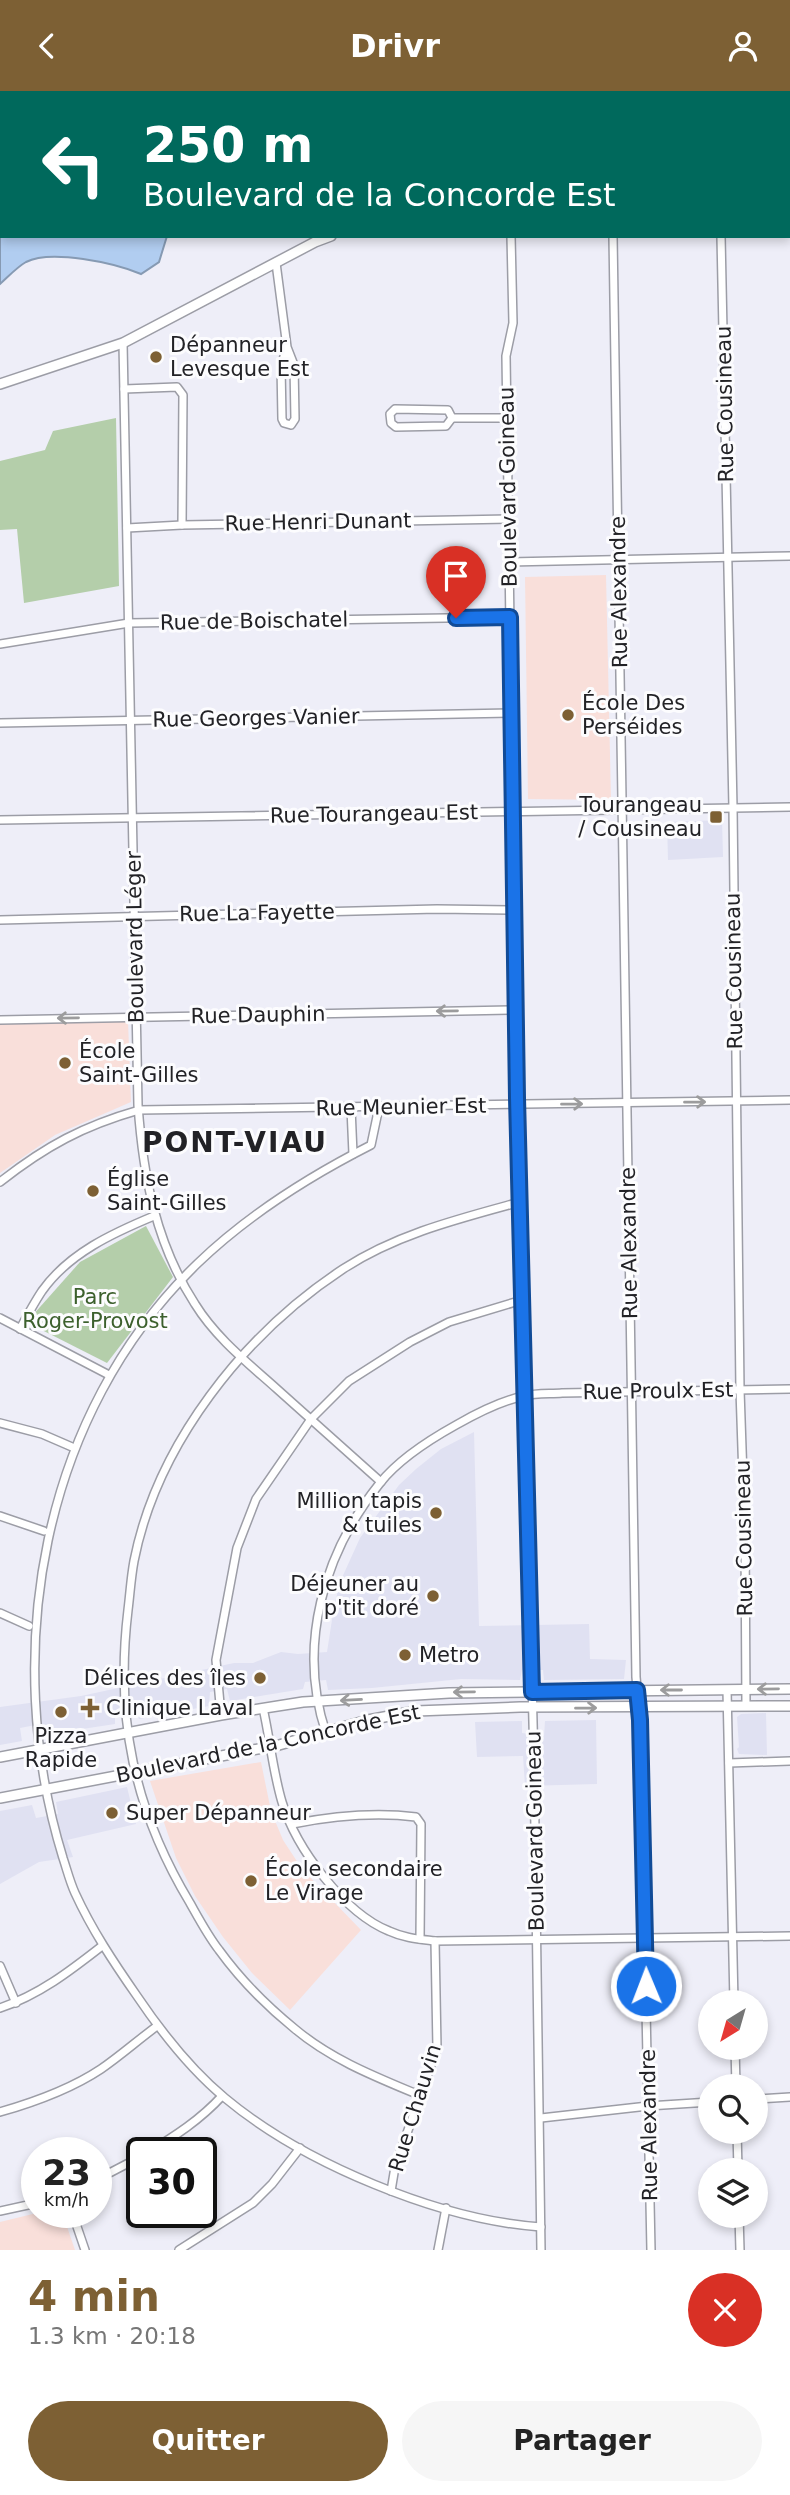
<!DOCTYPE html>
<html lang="fr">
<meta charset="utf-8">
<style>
body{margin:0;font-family:"DejaVu Sans",sans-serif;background:#f6f6f6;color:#222;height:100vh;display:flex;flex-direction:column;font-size:26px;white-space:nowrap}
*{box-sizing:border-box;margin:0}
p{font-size:23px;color:#767676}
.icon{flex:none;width:38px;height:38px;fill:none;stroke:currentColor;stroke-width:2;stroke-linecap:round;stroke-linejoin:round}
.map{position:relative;height:2159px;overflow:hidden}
.side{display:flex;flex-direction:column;background:#fff;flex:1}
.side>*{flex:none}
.hud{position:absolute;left:0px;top:0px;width:791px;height:147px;box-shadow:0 4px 10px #0003;background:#00695c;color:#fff;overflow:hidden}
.needle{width:46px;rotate:217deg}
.tools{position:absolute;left:698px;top:1899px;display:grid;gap:14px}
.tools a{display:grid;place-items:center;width:70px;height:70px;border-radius:50%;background:#fff;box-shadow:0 4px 10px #0003;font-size:35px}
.speed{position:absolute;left:21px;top:2046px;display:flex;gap:14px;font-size:35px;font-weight:700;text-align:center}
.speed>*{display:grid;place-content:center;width:91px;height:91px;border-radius:50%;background:#fff;box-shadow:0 4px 10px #0003;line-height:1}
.speed small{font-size:18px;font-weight:400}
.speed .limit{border:4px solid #111;border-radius:10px;background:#fff;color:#111}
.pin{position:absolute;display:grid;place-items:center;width:60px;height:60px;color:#fff;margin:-72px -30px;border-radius:50% 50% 50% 0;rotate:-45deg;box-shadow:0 0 7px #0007}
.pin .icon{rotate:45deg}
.me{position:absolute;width:77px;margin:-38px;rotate:359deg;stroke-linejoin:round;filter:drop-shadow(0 0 5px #0008)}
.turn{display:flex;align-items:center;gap:24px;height:147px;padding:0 28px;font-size:32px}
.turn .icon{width:91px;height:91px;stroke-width:2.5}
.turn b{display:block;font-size:49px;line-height:60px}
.round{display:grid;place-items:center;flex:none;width:74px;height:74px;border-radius:37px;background:#f6f6f6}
.overview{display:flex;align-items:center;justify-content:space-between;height:119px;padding:0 28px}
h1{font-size:42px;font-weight:600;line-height:52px;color:#7d6034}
.primary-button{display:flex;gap:14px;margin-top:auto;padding:14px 28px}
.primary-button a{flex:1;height:80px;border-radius:42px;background:#7d6034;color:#fff;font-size:28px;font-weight:600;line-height:80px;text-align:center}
.primary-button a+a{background:#f6f6f6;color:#222}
header{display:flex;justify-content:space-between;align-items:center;height:91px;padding:0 28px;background:#7d6034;color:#fff;font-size:32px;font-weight:600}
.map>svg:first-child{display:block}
</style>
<header><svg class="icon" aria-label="back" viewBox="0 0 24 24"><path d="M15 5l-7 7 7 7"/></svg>Drivr<svg class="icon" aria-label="person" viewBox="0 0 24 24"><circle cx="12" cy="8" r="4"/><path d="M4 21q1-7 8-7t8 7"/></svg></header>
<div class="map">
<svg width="790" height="2159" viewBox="0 0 790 2159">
<rect width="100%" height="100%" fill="#eeeef8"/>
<!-- built -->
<g fill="#e0e1f2">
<path d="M722,729L723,766L668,769L667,731Z"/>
<path d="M474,1341L479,1535L589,1533L590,1568L626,1569L624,1588L544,1589L543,1579H522L520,1589L461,1588L372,1597L328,1599L326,1589L305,1591L303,1598L230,1610L227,1598L210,1601L209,1615L139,1628L134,1616L115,1620V1633L43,1644L41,1633L20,1637L22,1650L0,1654V1616L81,1605L234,1572H253L281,1561L298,1563L327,1561L334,1516L340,1491L360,1447L399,1394L416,1378L441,1358Z"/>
<path d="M766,1622L767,1664L739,1663L737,1658L739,1656L737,1626L741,1623Z"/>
<path d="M596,1629L597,1693L525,1695L523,1665L477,1666L475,1631L522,1630V1642L544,1645L545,1630Z"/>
<path d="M127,1696L136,1733L67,1749L73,1766L39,1771L0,1793V1720L32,1714L36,1727L58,1723L56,1711Z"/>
</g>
<!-- education -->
<g fill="#f9dfda">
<path d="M606,484L611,709L528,708L525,486Z"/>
<path d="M128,930L131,1011L55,1044L0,1082V932Z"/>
<path d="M261,1671L271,1720L283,1749L302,1778L361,1839L290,1919L252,1882L223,1846L195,1805L176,1767L150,1690Z"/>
<path d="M41,2121H62L75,2159H0V2131Z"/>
</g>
<!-- green -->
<g fill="#b4ceaa">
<path d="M428,0H790V29L789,2H426Z"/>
<path d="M116,327L119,495L24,512L17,438L0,439V370L45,359L53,340Z"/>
<path d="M146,1135L173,1186L107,1272L34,1235L32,1225L80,1171Z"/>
</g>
<!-- water -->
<path fill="#b1cdf0" stroke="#869ab3" stroke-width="2" d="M0,0H428L2,2V145H167L159,171L141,183C115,172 51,158 26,171C17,176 8,186 0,193Z"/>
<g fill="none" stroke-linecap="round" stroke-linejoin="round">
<!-- minor casing -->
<g stroke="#9c9da6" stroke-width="10">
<g id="minor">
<path d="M511,145L513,232L506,265L517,1007L534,1670L541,2159"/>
<path d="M613,145L636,1586L640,1629L651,2159"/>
<path d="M721,145L733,717L740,1299L745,1445L746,1615"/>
<path d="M276,172L287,256L294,274L295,328L291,334L284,332L282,328L281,275L287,256"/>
<path d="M123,252L138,1014C143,1085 156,1153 195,1213C216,1247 248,1272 277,1298C312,1329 346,1360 381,1391"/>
<path d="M124,298L177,296L183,304L182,434"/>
<path d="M395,318L448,319L452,327L446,335L396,336L391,332L390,323Z"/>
<path d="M452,327H507"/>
<path d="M127,437L182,434L509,428"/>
<path d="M509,471L790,465"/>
<path d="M0,553L129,532L510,526"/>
<path d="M0,632L512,622"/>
<path d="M0,729L790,716"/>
<path d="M0,829L437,818L515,819"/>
<path d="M0,929L516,919"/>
<path d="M379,1016L371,1054C308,1086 249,1123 198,1172C41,1323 0,1563 63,1767C67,1779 70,1791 75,1802C92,1839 114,1872 137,1905C162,1942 190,1978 225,2007C303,2072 439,2129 541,2136"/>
<path d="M351,1017L353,1063"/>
<path d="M0,1091C46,1055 83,1035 139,1019L790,1009"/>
<path d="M0,1227L109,1284"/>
<path d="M20,1238C27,1225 34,1212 42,1200C69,1162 113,1142 154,1125"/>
<path d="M0,1332L42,1343L72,1356"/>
<path d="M0,1425L44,1440"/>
<path d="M0,1522L29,1535"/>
<path d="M727,1599L734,1911"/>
<path d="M263,1617C270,1648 273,1681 282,1711C296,1757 344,1822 389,1840C404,1847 419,1848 435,1850L790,1845"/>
<path d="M221,1624L216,1569L237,1457L256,1408L311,1328L349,1290L410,1251L449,1231L522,1209"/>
<path d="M326,1642C297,1555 323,1463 380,1392C399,1368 429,1349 456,1334C477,1322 500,1310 524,1305C536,1302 550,1303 562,1302L790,1298"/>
<path d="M729,1672L790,1670"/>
<path d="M292,1733C333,1725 375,1721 416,1726L421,1733L420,1848"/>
<path d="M0,1875L16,1912"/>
<path d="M0,1917C39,1904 70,1880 102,1855"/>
<path d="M735,1956L736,1995"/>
<path d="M419,2004C376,1986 332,1969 295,1938C268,1916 240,1888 219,1859C208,1845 199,1828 190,1812C134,1719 115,1627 128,1519C130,1503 131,1486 134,1470C157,1353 244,1243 343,1178C397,1143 458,1128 520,1111"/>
<path d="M756,2008L790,2006"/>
<path d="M0,2021C35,2011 71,1998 101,1978C120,1965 138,1949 157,1935"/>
<path d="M541,2027L648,2015L710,2011"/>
<path d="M737,2040L738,2079"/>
<path d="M147,2062C175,2045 200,2029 222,2005"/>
<path d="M96,2089L142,2065"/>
<path d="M391,2100L395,2076L437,1957L435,1850"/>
<path d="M0,2120L37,2112"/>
<path d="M72,2121L85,2159"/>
<path d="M739,2124L740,2159"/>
<path d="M179,2159L253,2112L272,2093L300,2057"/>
<path d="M438,2159L446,2117"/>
</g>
</g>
<!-- tertiary casing -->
<g stroke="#9c9da6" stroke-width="12">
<g id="tertiary">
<path d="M789,75H790"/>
<path d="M0,293L123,252L315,151L331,145"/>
<path d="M0,1666L221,1624L303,1611L449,1602L790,1598"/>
<path d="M0,1707L279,1654L368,1629L416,1620L520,1616L790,1615"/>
</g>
</g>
<!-- minor -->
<use href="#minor" stroke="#fff" stroke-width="7"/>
<!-- tertiary -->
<use href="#tertiary" stroke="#fff" stroke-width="9"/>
</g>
<!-- one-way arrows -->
<defs><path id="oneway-shaft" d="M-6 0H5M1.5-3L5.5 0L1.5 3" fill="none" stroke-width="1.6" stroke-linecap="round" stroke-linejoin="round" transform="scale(1.75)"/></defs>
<g stroke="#9c9c9d">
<use href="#oneway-shaft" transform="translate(447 920) rotate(179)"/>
<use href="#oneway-shaft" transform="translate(68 927) rotate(179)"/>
<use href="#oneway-shaft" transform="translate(695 1011) rotate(-1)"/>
<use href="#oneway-shaft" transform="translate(572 1013) rotate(-1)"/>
<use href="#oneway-shaft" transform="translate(768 1598) rotate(179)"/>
<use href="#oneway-shaft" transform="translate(671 1599) rotate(180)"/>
<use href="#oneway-shaft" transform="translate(464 1601) rotate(179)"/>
<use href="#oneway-shaft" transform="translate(351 1609) rotate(177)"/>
<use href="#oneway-shaft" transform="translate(586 1617) rotate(-1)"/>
</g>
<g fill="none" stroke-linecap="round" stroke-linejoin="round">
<!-- route casing -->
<g stroke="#114b97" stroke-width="18">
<path id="route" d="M456,527L510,526L517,1007L532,1601L637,1599L640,1629L646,1895"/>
</g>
<!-- route -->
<use href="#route" stroke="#1a73e8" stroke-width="12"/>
</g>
<!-- markers -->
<g fill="#7d6034" stroke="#fcfcfe" stroke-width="2.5">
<circle cx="156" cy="266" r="7"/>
<circle cx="568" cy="624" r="7"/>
<rect x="709" y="719" width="14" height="14" rx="3.5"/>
<circle cx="65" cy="972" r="7"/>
<circle cx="93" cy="1100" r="7"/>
<circle cx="436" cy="1422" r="7"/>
<circle cx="433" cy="1505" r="7"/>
<circle cx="405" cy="1564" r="7"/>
<circle cx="260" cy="1587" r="7"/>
<path d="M86.5 1606.5h7v7h7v7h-7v7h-7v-7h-7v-7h7z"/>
<circle cx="61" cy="1621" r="7"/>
<circle cx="112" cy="1722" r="7"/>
<circle cx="251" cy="1790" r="7"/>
</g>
<g text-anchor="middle" stroke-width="6" stroke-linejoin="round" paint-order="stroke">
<!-- poi labels -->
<g font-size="21" fill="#222226" stroke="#fcfcfe" text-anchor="start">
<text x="170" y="261">Dépanneur<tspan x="170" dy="24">Levesque Est</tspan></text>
<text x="582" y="619">École Des<tspan x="582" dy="24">Perséides</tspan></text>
<text x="702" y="721" text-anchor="end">Tourangeau<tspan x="702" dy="24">/ Cousineau</tspan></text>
<text x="79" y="967">École<tspan x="79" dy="24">Saint-Gilles</tspan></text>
<text x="107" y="1095">Église<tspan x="107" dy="24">Saint-Gilles</tspan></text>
<text x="422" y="1417" text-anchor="end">Million tapis<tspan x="422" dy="24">&amp; tuiles</tspan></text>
<text x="419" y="1500" text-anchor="end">Déjeuner au<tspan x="419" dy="24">p'tit doré</tspan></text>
<text x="419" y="1571">Metro</text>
<text x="246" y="1594" text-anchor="end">Délices des îles</text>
<text x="106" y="1624">Clinique Laval</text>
<text x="61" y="1652" text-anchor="middle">Pizza<tspan x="61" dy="24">Rapide</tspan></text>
<text x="126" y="1729">Super Dépanneur</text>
<text x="265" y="1785">École secondaire<tspan x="265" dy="24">Le Virage</tspan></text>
</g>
<!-- street labels -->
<g font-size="21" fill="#222226" stroke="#fcfcfe">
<text transform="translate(725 313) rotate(-91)" y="7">Rue Cousineau</text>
<text transform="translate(508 396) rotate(-91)" y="7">Boulevard Goineau</text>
<text transform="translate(318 431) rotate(-1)" y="7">Rue Henri Dunant</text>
<text transform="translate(619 501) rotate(-91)" y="7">Rue Alexandre</text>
<text transform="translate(254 530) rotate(-1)" y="7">Rue de Boischatel</text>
<text transform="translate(256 627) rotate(-1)" y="7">Rue Georges Vanier</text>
<text transform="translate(374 723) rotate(-1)" y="7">Rue Tourangeau Est</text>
<text transform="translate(257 822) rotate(-1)" y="7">Rue La Fayette</text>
<text transform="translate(135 846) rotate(-91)" y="7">Boulevard Léger</text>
<text transform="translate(734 880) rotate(-91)" y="7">Rue Cousineau</text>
<text transform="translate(258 924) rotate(-1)" y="7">Rue Dauphin</text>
<text transform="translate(401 1016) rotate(-1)" y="7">Rue Meunier Est</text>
<text transform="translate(629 1152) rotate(-91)" y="7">Rue Alexandre</text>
<text transform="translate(658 1300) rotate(-1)" y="7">Rue Proulx Est</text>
<text transform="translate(744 1447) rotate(-91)" y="7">Rue Cousineau</text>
<text transform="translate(268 1653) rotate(-12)" y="7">Boulevard de la Concorde Est</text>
<text transform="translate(535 1740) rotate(-91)" y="7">Boulevard Goineau</text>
<text transform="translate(415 2017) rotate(-73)" y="7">Rue Chauvin</text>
<text transform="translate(649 2034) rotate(-91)" y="7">Rue Alexandre</text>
</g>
<!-- park labels -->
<g font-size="21" fill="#3c602d" stroke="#fcfcfe">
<text x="95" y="1213">Parc<tspan x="95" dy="24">Roger-Provost</tspan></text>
</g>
<!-- district labels -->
<g font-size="28" font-weight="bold" letter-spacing="2" fill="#222226" stroke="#fcfcfe">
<text x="235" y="1061">PONT-VIAU</text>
</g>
</g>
</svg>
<div class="tools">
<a><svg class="needle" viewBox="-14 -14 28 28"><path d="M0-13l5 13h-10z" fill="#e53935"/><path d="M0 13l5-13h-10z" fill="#767676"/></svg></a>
<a><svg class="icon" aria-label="search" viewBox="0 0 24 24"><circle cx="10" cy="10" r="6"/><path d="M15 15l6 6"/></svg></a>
<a><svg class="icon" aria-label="layers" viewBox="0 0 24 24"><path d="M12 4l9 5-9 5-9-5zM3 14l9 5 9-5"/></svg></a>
</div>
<div class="speed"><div>23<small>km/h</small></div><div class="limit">30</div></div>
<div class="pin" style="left:456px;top:527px;background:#d93025"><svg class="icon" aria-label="arrive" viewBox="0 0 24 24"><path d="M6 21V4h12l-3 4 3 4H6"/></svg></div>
<svg class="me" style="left:646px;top:1895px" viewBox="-20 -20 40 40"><circle r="17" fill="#1a73e8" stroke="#fff" stroke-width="3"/><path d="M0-11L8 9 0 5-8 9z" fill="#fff"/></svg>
<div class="hud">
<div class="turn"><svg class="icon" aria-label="left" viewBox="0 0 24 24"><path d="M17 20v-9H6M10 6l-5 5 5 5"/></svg><div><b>250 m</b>Boulevard de la Concorde Est</div></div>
</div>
</div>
<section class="side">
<div class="overview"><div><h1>4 min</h1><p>1.3 km · 20:18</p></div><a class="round" style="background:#d93025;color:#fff"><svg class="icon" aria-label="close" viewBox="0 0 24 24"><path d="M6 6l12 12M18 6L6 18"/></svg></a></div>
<div class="primary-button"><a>Quitter</a><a>Partager</a></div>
</section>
